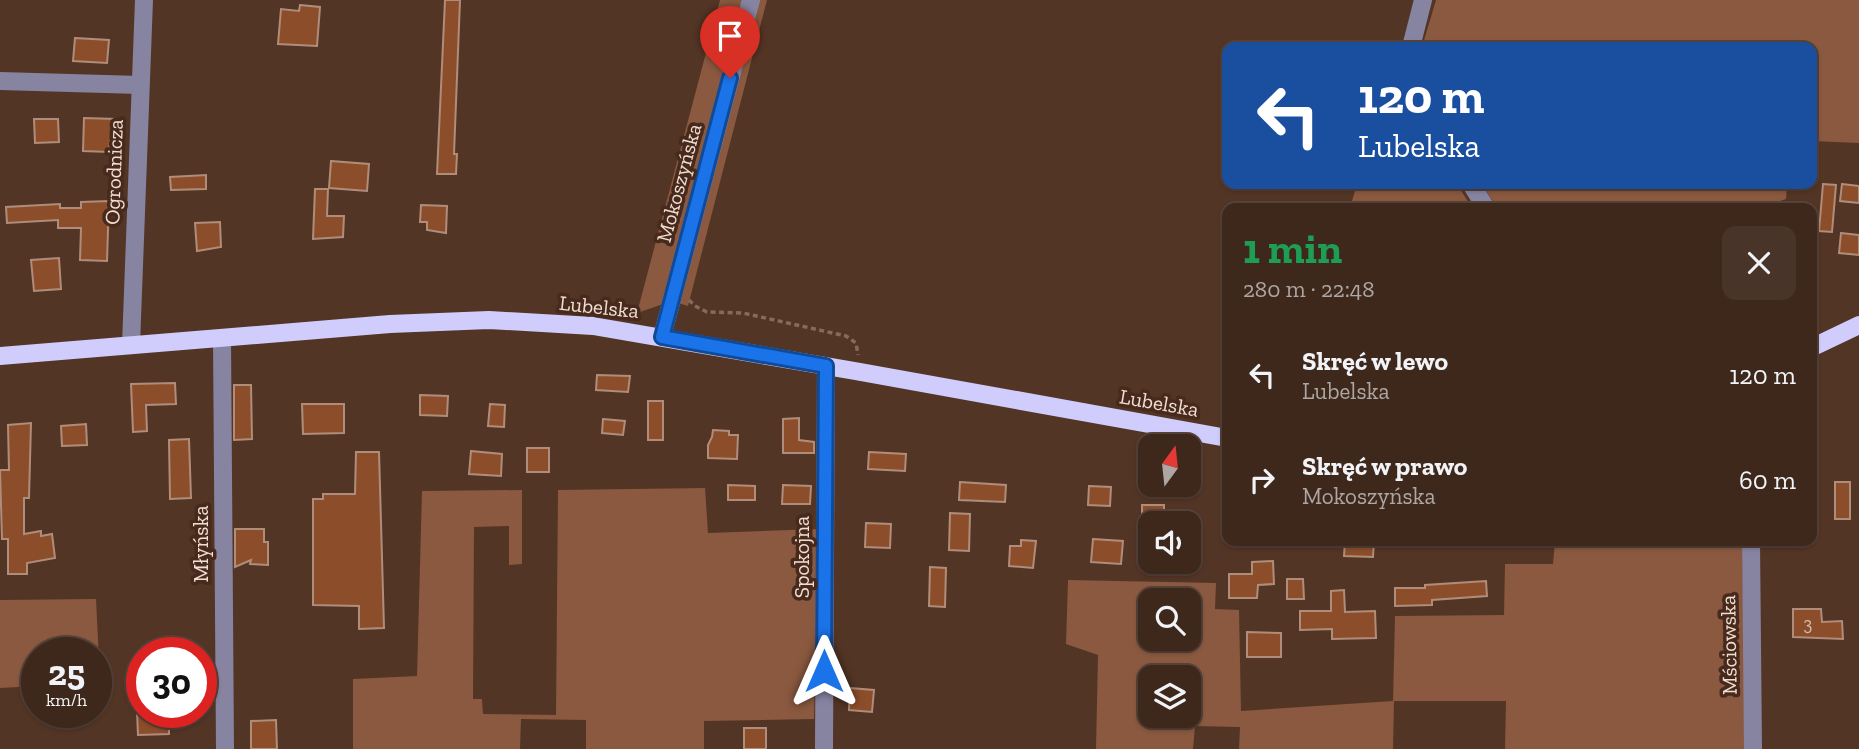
<!DOCTYPE html>
<html lang="pl">
<meta charset="utf-8">
<style>
body{margin:0;font-family:"Zilla Slab",serif;background:#493429;color:#f1f3f6;height:100vh;display:flex;flex-direction:column;font-size:26px;white-space:nowrap}
*{box-sizing:border-box;margin:0}
p{font-size:23px;color:#ada6a3}
.icon{flex:none;width:38px;height:38px;fill:none;stroke:currentColor;stroke-width:2;stroke-linecap:round;stroke-linejoin:round}
.map{position:relative;flex:1;overflow:hidden}
.side{position:absolute;left:1222px;top:203px;width:595px;height:343px;display:flex;flex-direction:column;background:#3e281c;border-radius:14px;box-shadow:0 2px 5px #0004,0 0 0 2px #57443b}
.side>*{flex:none}
.banner{position:absolute;left:1222px;top:42px;width:595px;height:147px;border-radius:14px;box-shadow:0 2px 5px #0004,0 0 0 2px #57443b;background:#1a4fa0;color:#fff;overflow:hidden}
.needle{width:46px;rotate:15deg}
.fabs{position:absolute;left:1138px;top:434px;display:grid;gap:14px}
.fabs a{display:grid;place-items:center;width:63px;height:63px;border-radius:14px;background:#3e281c;box-shadow:0 2px 5px #0004,0 0 0 2px #57443b;font-size:35px}
.speed{position:absolute;left:21px;top:637px;display:flex;gap:14px;font-size:35px;font-weight:700;text-align:center}
.speed>*{display:grid;place-content:center;width:91px;height:91px;border-radius:50%;background:#3e281c;box-shadow:0 2px 5px #0004,0 0 0 2px #57443b;line-height:1}
.speed small{font-size:18px;font-weight:400}
.speed .limit{border:10px solid #d22;background:#fff;color:#111}
.pin{position:absolute;display:grid;place-items:center;width:60px;height:60px;color:#fff;margin:-72px -30px;border-radius:50% 50% 50% 0;rotate:-45deg;box-shadow:0 0 7px #0007}
.pin .icon{rotate:45deg}
.me{position:absolute;width:77px;margin:-38px;rotate:0deg;stroke-linejoin:round;filter:drop-shadow(0 0 5px #0008)}
.turn{display:flex;align-items:center;gap:24px;height:147px;padding:0 21px;font-size:32px}
.turn .icon{width:91px;height:91px;stroke-width:2.5}
.turn b{display:block;font-size:49px;line-height:60px}
.round{display:grid;place-items:center;flex:none;width:74px;height:74px;border-radius:14px;background:#493429}
.head{display:flex;align-items:center;justify-content:space-between;height:119px;padding:0 21px}
h1{font-size:42px;font-weight:700;line-height:52px;color:#1e9e55}
ul{padding:0;list-style:none}
li{display:flex;align-items:center;gap:21px;height:105px;padding:0 21px}
li div{flex:1}
li b{display:block;font-size:26px}
li em{font-style:normal}
.map>svg:first-child{display:block}
</style>
<div class="map">
<svg width="1859" height="749" viewBox="0 0 1859 749">
<rect width="100%" height="100%" fill="#533525"/>
<!-- green -->
<g fill="#8a593f" fill-rule="evenodd">
<path d="M720,0H767L688,306L672,301L637,313Z"/>
<path d="M1436,0H1859V143L1811,141V47H1422Z"/>
<path d="M1357,184H1457L1472,208H1350Z"/>
<path d="M1482,184H1787L1786,199L1759,208H1497Z"/>
<path d="M705,488L708,533L818,529L814,719L704,721V749H586V720L521,719L520,749H353V679L417,676L422,491L522,490V564L509,565V526L474,527L473,699H482L483,714L556,715L558,490Z"/>
<path d="M1555,541L1742,543L1746,749H1505L1506,701H1394L1393,749H1239L1240,727L1195,726L1193,749H1096L1098,655L1066,644L1068,580L1216,583L1215,609L1239,610L1241,711L1393,701L1395,616L1504,615L1505,564H1553ZM1150,600H1188V639H1150ZM1150,677H1188V716H1150Z"/>
<path d="M96,599L100,681H96V653H37V686L0,688V600Z"/>
</g>
<!-- building -->
<g fill="#8c4e2a" stroke="#b08c7a" stroke-width="2">
<path d="M445,0H460L454,154H457L456,174H437Z"/>
<path d="M300,5L320,7L317,46L278,44L281,9L299,11Z"/>
<path d="M75,38L109,40L107,63L73,61Z"/>
<path d="M84,118L116,119L115,141H110L109,152L83,151Z"/>
<path d="M34,119H58L59,142L35,143Z"/>
<path d="M331,161L369,164L367,191L329,188Z"/>
<path d="M206,175V189L171,190L170,177Z"/>
<path d="M1823,184L1836,185L1832,232L1819,231Z"/>
<path d="M1842,184L1859,186V203L1840,201Z"/>
<path d="M315,189H328L327,216H344L343,237L313,239Z"/>
<path d="M109,201L107,261L80,260L81,228H58V220L7,223L6,207L60,204V208H81V202Z"/>
<path d="M421,205L447,206L446,233L427,230V222H420Z"/>
<path d="M220,222L221,247L197,251L195,223Z"/>
<path d="M1841,233L1859,235V255L1839,253Z"/>
<path d="M59,258L61,289L34,291L31,260Z"/>
<path d="M597,375L630,376L628,392L596,390Z"/>
<path d="M175,383L176,404L146,405L147,431L133,432L131,384Z"/>
<path d="M234,385H251L252,439L234,440Z"/>
<path d="M420,395L448,396L447,416L420,415Z"/>
<rect x="648" y="401" width="15" height="39"/>
<path d="M302,404H344V433L303,434Z"/>
<path d="M490,404L505,405L504,427L488,426Z"/>
<path d="M799,418V440L814,442V453H783V419Z"/>
<path d="M603,419L625,421L623,435L602,433Z"/>
<path d="M31,423L29,498H24V534L41,531V536L52,534L55,558L27,563V574H8V539H2L0,470H9L8,425Z"/>
<path d="M86,424L87,445L62,446L61,426Z"/>
<path d="M713,430L729,431V435H738L737,459L708,458V445L712,437Z"/>
<path d="M189,439L191,498L170,499L169,440Z"/>
<rect x="527" y="448" width="22" height="24"/>
<path d="M471,451L502,454L501,476L469,474Z"/>
<path d="M356,452H379L384,628L359,629V606L313,605V499H323V494H355Z"/>
<path d="M869,452L906,454L905,471L868,469Z"/>
<path d="M960,482L1006,485L1005,502L959,500Z"/>
<rect x="1835" y="482" width="15" height="37"/>
<path d="M728,485L755,486V500H728Z"/>
<path d="M783,485L811,486L810,504H782Z"/>
<path d="M1089,486L1111,487L1110,506L1088,505Z"/>
<rect x="1142" y="505" width="22" height="18"/>
<path d="M950,513L970,514L969,551L949,550Z"/>
<path d="M866,523L891,524L890,548L865,547Z"/>
<path d="M235,529H264V542H268V565L250,564L251,560L235,567Z"/>
<path d="M1093,539L1123,541L1121,564L1091,562Z"/>
<path d="M1021,540L1036,541L1033,568L1009,566L1010,546H1021Z"/>
<path d="M1345,541H1374L1373,557L1344,556Z"/>
<path d="M1273,561L1274,584L1258,585L1257,598H1229V574H1252V562Z"/>
<path d="M930,567L946,568L945,607L929,606Z"/>
<path d="M1287,579H1303L1304,599H1287Z"/>
<path d="M1486,581L1487,596L1432,600V605L1395,606V588H1425V585Z"/>
<path d="M1344,590L1345,612L1375,611L1376,638L1332,639V629L1300,630V611H1331V591Z"/>
<path d="M1793,609H1821L1822,622L1842,621L1843,639L1793,637Z"/>
<path d="M1247,632L1281,633V657H1247Z"/>
<path d="M850,688L874,690L872,712L849,710Z"/>
<path d="M137,712H169V734L138,735Z"/>
<path d="M276,720L277,749H251V721Z"/>
<rect x="744" y="728" width="22" height="21"/>
</g>
<g fill="none" stroke-linecap="round" stroke-linejoin="round">
<!-- path -->
<path stroke="#866b5d" stroke-width="3.5" stroke-dasharray="5 3.5" stroke-linecap="butt" d="M689,300L695,306L707,312L743,313L846,336L856,343L858,355"/>
<!-- minor -->
<g stroke="#8784a2" stroke-width="18">
<path d="M1411,47L1423,0"/>
<path d="M0,81L140,85"/>
<path d="M1471,184L1486,208"/>
<path d="M662,337L751,0"/>
<path d="M222,338L225,749"/>
<path d="M131,345L144,0"/>
<path d="M1751,541L1753,749"/>
<path d="M824,749L826,366"/>
</g>
<!-- major -->
<g stroke="#d0cdfd" stroke-width="18">
<path d="M1811,348L1859,325"/>
<path d="M0,356L390,324L489,320L593,326L855,371L1227,438"/>
</g>
</g>
<g fill="none" stroke-linecap="round" stroke-linejoin="round">
<!-- route casing -->
<g stroke="#114b97" stroke-width="18">
<path id="route" d="M730,78L662,337L826,366L824,671"/>
</g>
<!-- route -->
<use href="#route" stroke="#1a73e8" stroke-width="12"/>
</g>
<g text-anchor="middle" stroke-width="7" stroke-linejoin="round" paint-order="stroke">
<!-- number labels -->
<g font-size="18" fill="#d7b9a9">
<text x="1808" y="630">3</text>
</g>
<!-- street labels -->
<g font-size="21" fill="#f0ddd3" stroke="#472a1b">
<text transform="translate(114 172) rotate(-88)" y="7">Ogrodnicza</text>
<text transform="translate(679 183) rotate(-75)" y="7">Mokoszyńska</text>
<text transform="translate(599 307) rotate(6)" y="7">Lubelska</text>
<text transform="translate(1159 403) rotate(10)" y="7">Lubelska</text>
<text transform="translate(201 544) rotate(-90)" y="7">Młyńska</text>
<text transform="translate(802 557) rotate(-90)" y="7">Spokojna</text>
<text transform="translate(1729 645) rotate(-91)" y="7">Mściowska</text>
</g>
</g>
</svg>
<div class="fabs">
<a><svg class="needle" viewBox="-14 -14 28 28"><path d="M0-13l5 13h-10z" fill="#e53935"/><path d="M0 13l5-13h-10z" fill="#ada6a3"/></svg></a>
<a><svg class="icon" aria-label="sound" viewBox="0 0 24 24"><path d="M4 9h4l5-4v14l-5-4H4zM17 9q2 3 0 6"/></svg></a>
<a><svg class="icon" aria-label="search" viewBox="0 0 24 24"><circle cx="10" cy="10" r="6"/><path d="M15 15l6 6"/></svg></a>
<a><svg class="icon" aria-label="layers" viewBox="0 0 24 24"><path d="M12 4l9 5-9 5-9-5zM3 14l9 5 9-5"/></svg></a>
</div>
<div class="speed"><div>25<small>km/h</small></div><div class="limit">30</div></div>
<div class="pin" style="left:730px;top:78px;background:#d93025"><svg class="icon" aria-label="arrive" viewBox="0 0 24 24"><path d="M6 21V4h12l-3 4 3 4H6"/></svg></div>
<svg class="me" style="left:824px;top:671px" viewBox="-20 -20 40 40"><path d="M0-17L14 15 0 8-14 15z" fill="#1a73e8" stroke="#fff" stroke-width="4"/></svg>
<div class="banner">
<div class="turn"><svg class="icon" aria-label="left" viewBox="0 0 24 24"><path d="M17 20v-9H6M10 6l-5 5 5 5"/></svg><div><b>120 m</b>Lubelska</div></div>
</div>
<section class="side">
<div class="head"><div><h1>1 min</h1><p>280 m · 22:48</p></div><a class="round"><svg class="icon" aria-label="close" viewBox="0 0 24 24"><path d="M6 6l12 12M18 6L6 18"/></svg></a></div>
<ul>
<li><svg class="icon" aria-label="left" viewBox="0 0 24 24"><path d="M17 20v-9H6M10 6l-5 5 5 5"/></svg><div><b>Skręć w lewo</b><p>Lubelska</p></div><em>120 m</em></li>
<li><svg class="icon" aria-label="right" viewBox="0 0 24 24"><path d="M7 20v-9h11M14 6l5 5-5 5"/></svg><div><b>Skręć w prawo</b><p>Mokoszyńska</p></div><em>60 m</em></li>
</ul>
</section>
</div>
